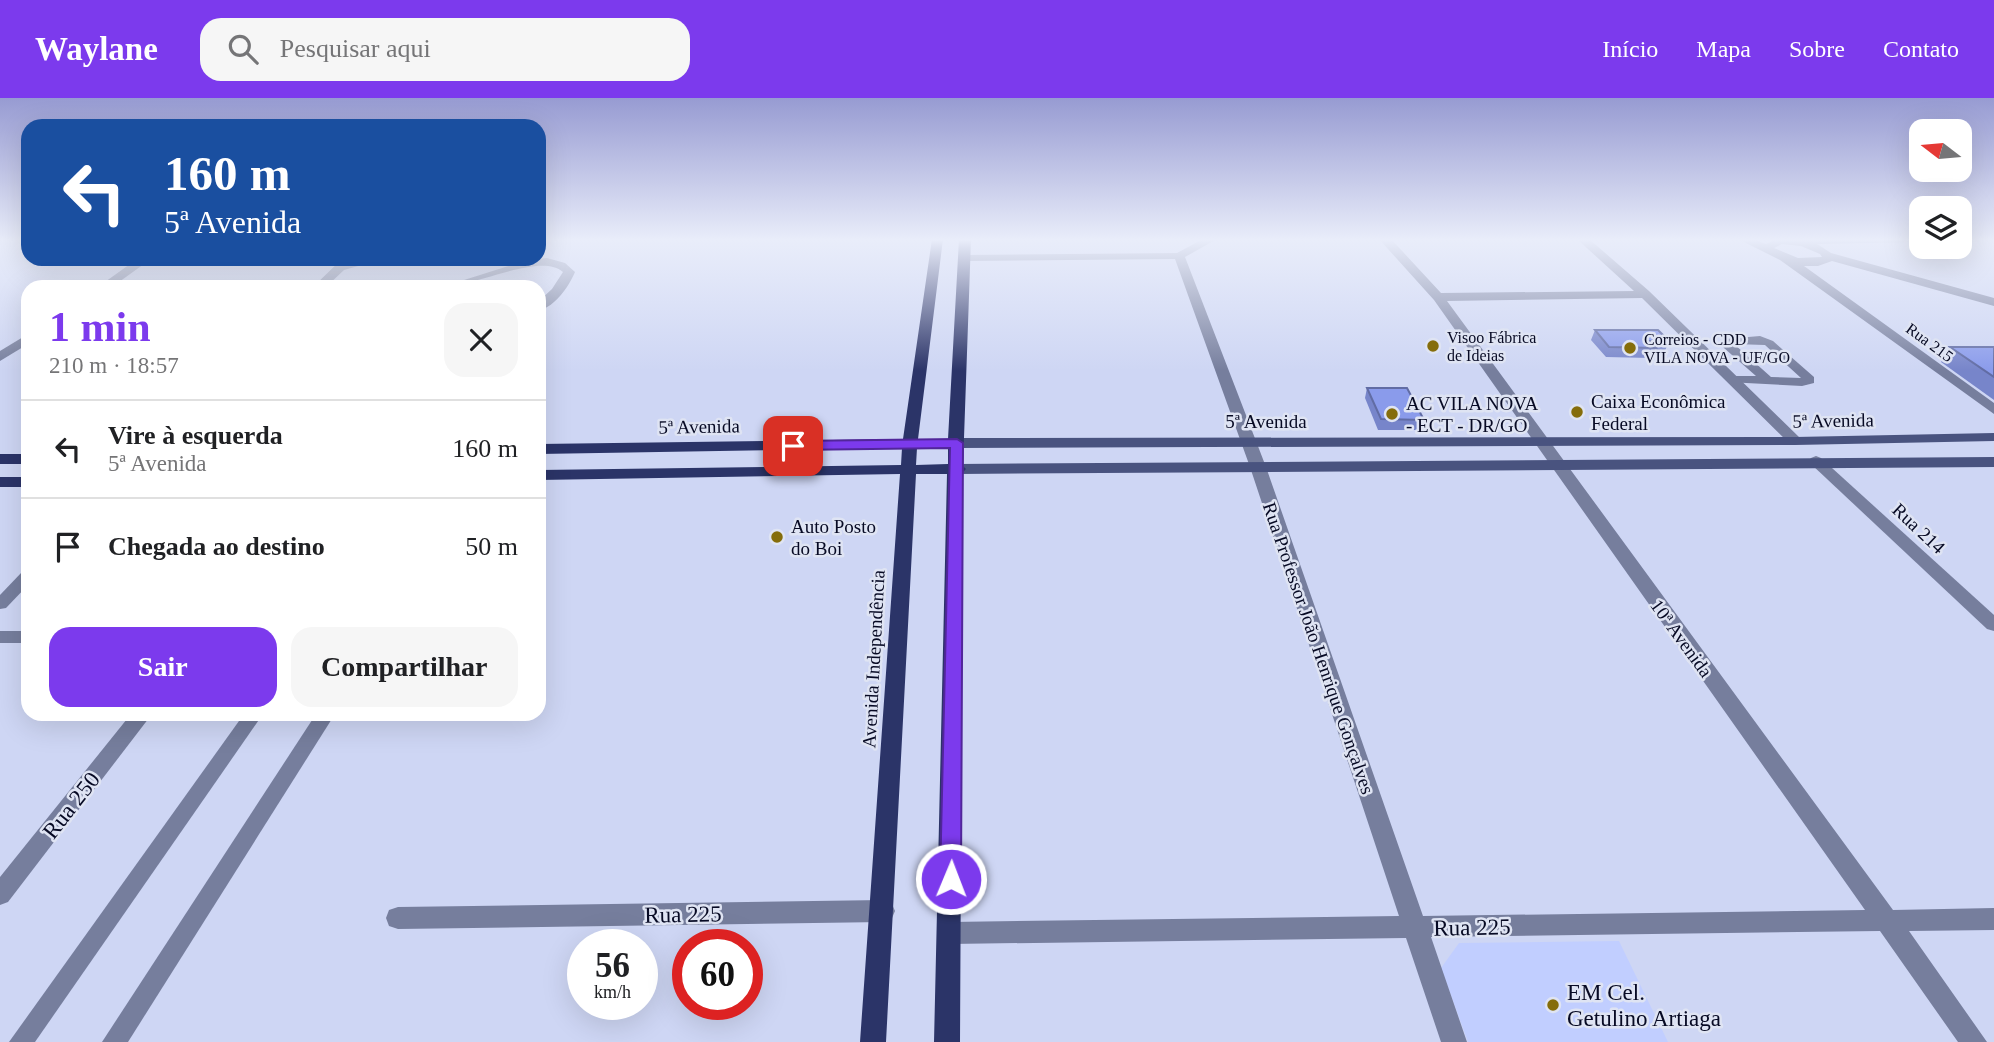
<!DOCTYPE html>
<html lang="pt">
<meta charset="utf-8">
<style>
body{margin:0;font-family:Georgia,serif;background:#f6f6f6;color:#202124;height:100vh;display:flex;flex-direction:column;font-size:26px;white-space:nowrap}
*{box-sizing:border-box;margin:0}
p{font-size:23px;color:#757577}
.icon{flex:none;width:38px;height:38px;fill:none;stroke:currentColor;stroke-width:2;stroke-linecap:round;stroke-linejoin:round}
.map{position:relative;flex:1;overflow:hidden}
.side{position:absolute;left:21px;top:182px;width:525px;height:441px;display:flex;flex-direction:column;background:#fff;border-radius:21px;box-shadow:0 7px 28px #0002}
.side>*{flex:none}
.guide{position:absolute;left:21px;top:21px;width:525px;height:147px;border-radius:21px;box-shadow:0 7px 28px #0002;background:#1a4fa0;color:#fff;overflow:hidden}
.needle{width:46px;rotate:286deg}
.buttons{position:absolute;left:1909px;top:21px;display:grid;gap:14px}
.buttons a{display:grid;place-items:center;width:63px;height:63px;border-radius:14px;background:#fff;box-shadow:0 7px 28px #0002;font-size:35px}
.speed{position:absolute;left:567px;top:831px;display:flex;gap:14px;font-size:35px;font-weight:700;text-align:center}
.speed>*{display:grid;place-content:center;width:91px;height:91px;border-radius:50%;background:#fff;box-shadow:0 7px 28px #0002;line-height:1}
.speed small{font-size:18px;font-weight:400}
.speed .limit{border:10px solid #d22;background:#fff;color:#111}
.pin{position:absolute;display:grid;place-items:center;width:60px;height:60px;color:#fff;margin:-30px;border-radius:14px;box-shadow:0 4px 10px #0006}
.me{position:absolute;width:77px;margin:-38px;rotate:1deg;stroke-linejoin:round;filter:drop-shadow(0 0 5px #0008)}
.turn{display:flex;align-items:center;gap:24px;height:147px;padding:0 28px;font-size:32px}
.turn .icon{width:91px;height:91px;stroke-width:2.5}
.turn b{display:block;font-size:49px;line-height:60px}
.round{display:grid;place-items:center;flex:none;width:74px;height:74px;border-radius:21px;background:#f6f6f6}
.headline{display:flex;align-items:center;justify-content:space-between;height:119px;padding:0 28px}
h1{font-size:42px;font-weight:600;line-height:52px;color:#7c3aed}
.button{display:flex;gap:14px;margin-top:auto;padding:14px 28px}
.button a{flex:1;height:80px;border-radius:21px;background:#7c3aed;color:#fff;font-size:28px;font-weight:600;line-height:80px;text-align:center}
.button a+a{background:#f6f6f6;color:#202124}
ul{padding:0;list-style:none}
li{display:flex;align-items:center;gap:21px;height:98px;padding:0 28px;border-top:2px solid #e0e0e0}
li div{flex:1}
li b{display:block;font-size:26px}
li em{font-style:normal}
header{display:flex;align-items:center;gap:42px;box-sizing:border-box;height:98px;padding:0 35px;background:#7c3aed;color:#fff}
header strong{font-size:33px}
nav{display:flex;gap:38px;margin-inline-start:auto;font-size:24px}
.search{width:490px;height:63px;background:#f6f6f6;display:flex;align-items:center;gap:18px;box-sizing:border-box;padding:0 24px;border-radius:21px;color:#757577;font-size:26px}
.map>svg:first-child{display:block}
</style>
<header>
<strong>Waylane</strong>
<div class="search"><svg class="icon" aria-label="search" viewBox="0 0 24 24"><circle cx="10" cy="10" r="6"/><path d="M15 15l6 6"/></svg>Pesquisar aqui</div>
<nav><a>Início</a><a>Mapa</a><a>Sobre</a><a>Contato</a></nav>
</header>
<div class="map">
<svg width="1994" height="944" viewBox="0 0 1994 944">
<rect width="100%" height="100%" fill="#ced6f4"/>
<!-- built -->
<path fill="#c1ceff" d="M1619,843L1668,944H1468L1441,870L1459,845Z"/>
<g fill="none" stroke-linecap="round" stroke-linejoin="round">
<!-- lane -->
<g fill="#767e9d" fill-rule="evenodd">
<path d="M1760,238L1773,243L1814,279V285L1802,288L1727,284V278H1756L1724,250L1722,247L1725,241ZM1734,246L1765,247L1801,280L1771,279Z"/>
<path d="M28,473V487L6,510L0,511V497L22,474Z"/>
<rect x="0" y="533" width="28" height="12"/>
<path d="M244,616H263L35,944H9Z"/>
<path d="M316,616H335L128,944H102Z"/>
</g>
<!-- street -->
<g fill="#767e9d" fill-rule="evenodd">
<path d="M1203,141H1217L1185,159L1266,369L1423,818L1865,812L1434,202L1379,141H1391L1441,195L1634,193L1577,141H1589L1649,193L1800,340L1802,343L1800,346H1790L1642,200L1447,203L1893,812L1994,810V832L1909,833L1987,944H1958L1880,833L1431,839L1467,944H1441L1406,840L950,846L941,843L938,835L941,827L950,824L1399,818L1250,369L1175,161L964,163L958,160L964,157L1177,155Z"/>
<path d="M1738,141H1753L1766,146L1777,141H1922V144L1817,146L1831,155L1994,200V208L1832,163L1818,168H1804L1994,305V316L1780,162ZM1782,146L1801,148L1820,156L1822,159L1798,160L1774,150Z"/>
<path d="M1960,141H1983L1977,144H1960Z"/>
<path d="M547,160L565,165L575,174C568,190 556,207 539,213V203L552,191L563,174C540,154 475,189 442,189L527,162Z"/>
<path d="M137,161H151L112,189H98Z"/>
<path d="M342,161H383L344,172L326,189H313Z"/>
<path d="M28,236V246L0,263V253Z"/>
<path d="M1816,358L1821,360L1994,517V533L1987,531L1811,366L1808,363L1811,360Z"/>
<path d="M131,616H152L8,804L0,807V779Z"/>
<path d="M883,802L892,806L895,813L892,820L883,824L398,831L389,828L386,820L389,812L398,809Z"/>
</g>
<!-- secondary -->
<g fill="#49537f" fill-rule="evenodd">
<path d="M1994,335V343L1795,347L957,350L949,345L957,340L1795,339Z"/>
<path d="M1994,359V369L958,376L950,371L958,366Z"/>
</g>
<!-- primary -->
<g fill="#2b3468" fill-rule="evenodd">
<path d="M932,141H943L918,341H948L959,141H971L963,368L966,371L963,374L960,944H934L947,376H916L886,944H860L900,376L539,382V372L901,367L902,350L539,356V346L903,341ZM917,350H948V366L916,367Z"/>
<rect x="0" y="356" width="28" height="10"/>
<rect x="0" y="379" width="28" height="10"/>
</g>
</g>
<!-- wall -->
<g fill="#7785ca">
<path d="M1595,232L1669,243L1665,253H1654L1651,260L1606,259L1591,242Z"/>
<path d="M1950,249H1994V302L1941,264Z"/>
<path d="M1367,290L1424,322L1421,332H1378L1365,300Z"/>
</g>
<!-- building -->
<g fill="#8a9beb" stroke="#616ca4" stroke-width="2">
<path d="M1595,232H1658L1669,243H1650L1656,250L1609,249Z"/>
<path d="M1950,249H1994V279Z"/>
<path d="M1367,290H1407L1424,322L1381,321Z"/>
</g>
<!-- sky -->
<linearGradient id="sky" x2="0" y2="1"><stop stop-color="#979bd2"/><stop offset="0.52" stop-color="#e9edfa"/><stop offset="1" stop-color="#e9edfa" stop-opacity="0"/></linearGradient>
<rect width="1994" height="273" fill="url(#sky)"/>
<!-- route -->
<path fill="#7c3aed" stroke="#51269a" stroke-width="2" d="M957,341L963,345L961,781L958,787L951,790L943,787L940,781L950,350L793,352L786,348L793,343Z"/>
<!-- markers -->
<g fill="#856d0b" stroke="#dfe4f3" stroke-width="2.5">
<circle cx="1433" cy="248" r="7"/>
<circle cx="1630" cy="250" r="7"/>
<circle cx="1577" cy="314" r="7"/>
<circle cx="1392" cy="316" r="7"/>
<circle cx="777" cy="439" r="7"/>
<circle cx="1553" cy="907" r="7"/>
</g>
<g text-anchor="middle" stroke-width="5" stroke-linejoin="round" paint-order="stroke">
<!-- far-poi labels -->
<g font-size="16" fill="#070a24" stroke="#dfe4f3" text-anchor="start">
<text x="1447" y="245">Visoo Fábrica<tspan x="1447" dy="18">de Ideias</tspan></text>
<text x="1644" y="247">Correios - CDD<tspan x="1644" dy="18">VILA NOVA - UF/GO</tspan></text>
</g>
<!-- far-street labels -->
<g font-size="16" fill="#070a24" stroke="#dfe4f3">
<text transform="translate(1930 244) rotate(36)" y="6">Rua 215</text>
</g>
<!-- poi labels -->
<g font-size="19" fill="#070a24" stroke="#dfe4f3" text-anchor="start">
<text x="1591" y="310">Caixa Econômica<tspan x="1591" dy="22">Federal</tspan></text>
<text x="1406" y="312">AC VILA NOVA<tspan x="1406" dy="22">- ECT - DR/GO</tspan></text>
<text x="791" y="435">Auto Posto<tspan x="791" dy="22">do Boi</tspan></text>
</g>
<!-- street labels -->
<g font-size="19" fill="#070a24" stroke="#dfe4f3">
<text transform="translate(1833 322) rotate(-1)" y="7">5ª Avenida</text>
<text x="1266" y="330">5ª Avenida</text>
<text transform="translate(699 328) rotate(-1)" y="7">5ª Avenida</text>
<text transform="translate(1919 430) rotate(43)" y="7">Rua 214</text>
<text transform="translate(1682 540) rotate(54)" y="7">10ª Avenida</text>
<text transform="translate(1319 550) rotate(71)" y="7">Rua Professor João Henrique Gonçalves</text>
<text transform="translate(873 561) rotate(-87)" y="7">Avenida Independência</text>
</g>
<!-- near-street labels -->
<g font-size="23" fill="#070a24" stroke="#dfe4f3">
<text transform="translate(71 707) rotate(-52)" y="8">Rua 250</text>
<text transform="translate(683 816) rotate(-1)" y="8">Rua 225</text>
<text transform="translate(1472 829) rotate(-1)" y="8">Rua 225</text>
</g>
<!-- near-poi labels -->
<g font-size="23" fill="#070a24" stroke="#dfe4f3" text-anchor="start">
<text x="1567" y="902">EM Cel.<tspan x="1567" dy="26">Getulino Artiaga</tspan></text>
</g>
</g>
</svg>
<div class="buttons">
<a><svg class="needle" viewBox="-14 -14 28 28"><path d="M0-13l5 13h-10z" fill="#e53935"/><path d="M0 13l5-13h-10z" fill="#757577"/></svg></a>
<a><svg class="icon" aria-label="layers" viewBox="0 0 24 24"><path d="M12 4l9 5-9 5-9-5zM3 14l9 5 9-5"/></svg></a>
</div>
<div class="speed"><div>56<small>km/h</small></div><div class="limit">60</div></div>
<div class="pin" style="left:793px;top:348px;background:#d93025"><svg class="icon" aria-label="arrive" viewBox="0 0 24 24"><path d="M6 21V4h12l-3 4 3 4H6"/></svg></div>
<svg class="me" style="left:951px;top:781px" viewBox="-20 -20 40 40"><circle r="17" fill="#7c3aed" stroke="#fff" stroke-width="3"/><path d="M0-11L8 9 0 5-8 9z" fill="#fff"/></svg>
<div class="guide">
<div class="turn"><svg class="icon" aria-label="left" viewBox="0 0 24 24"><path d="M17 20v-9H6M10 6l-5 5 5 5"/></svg><div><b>160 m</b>5ª Avenida</div></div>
</div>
<section class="side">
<div class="headline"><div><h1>1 min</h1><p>210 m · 18:57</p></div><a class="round"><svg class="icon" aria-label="close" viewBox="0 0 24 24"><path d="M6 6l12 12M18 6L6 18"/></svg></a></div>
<ul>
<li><svg class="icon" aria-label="left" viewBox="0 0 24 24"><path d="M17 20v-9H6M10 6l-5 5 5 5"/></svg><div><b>Vire à esquerda</b><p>5ª Avenida</p></div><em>160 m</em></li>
<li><svg class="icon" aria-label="arrive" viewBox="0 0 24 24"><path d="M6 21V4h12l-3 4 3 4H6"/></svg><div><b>Chegada ao destino</b></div><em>50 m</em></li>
</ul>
<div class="button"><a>Sair</a><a>Compartilhar</a></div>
</section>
</div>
